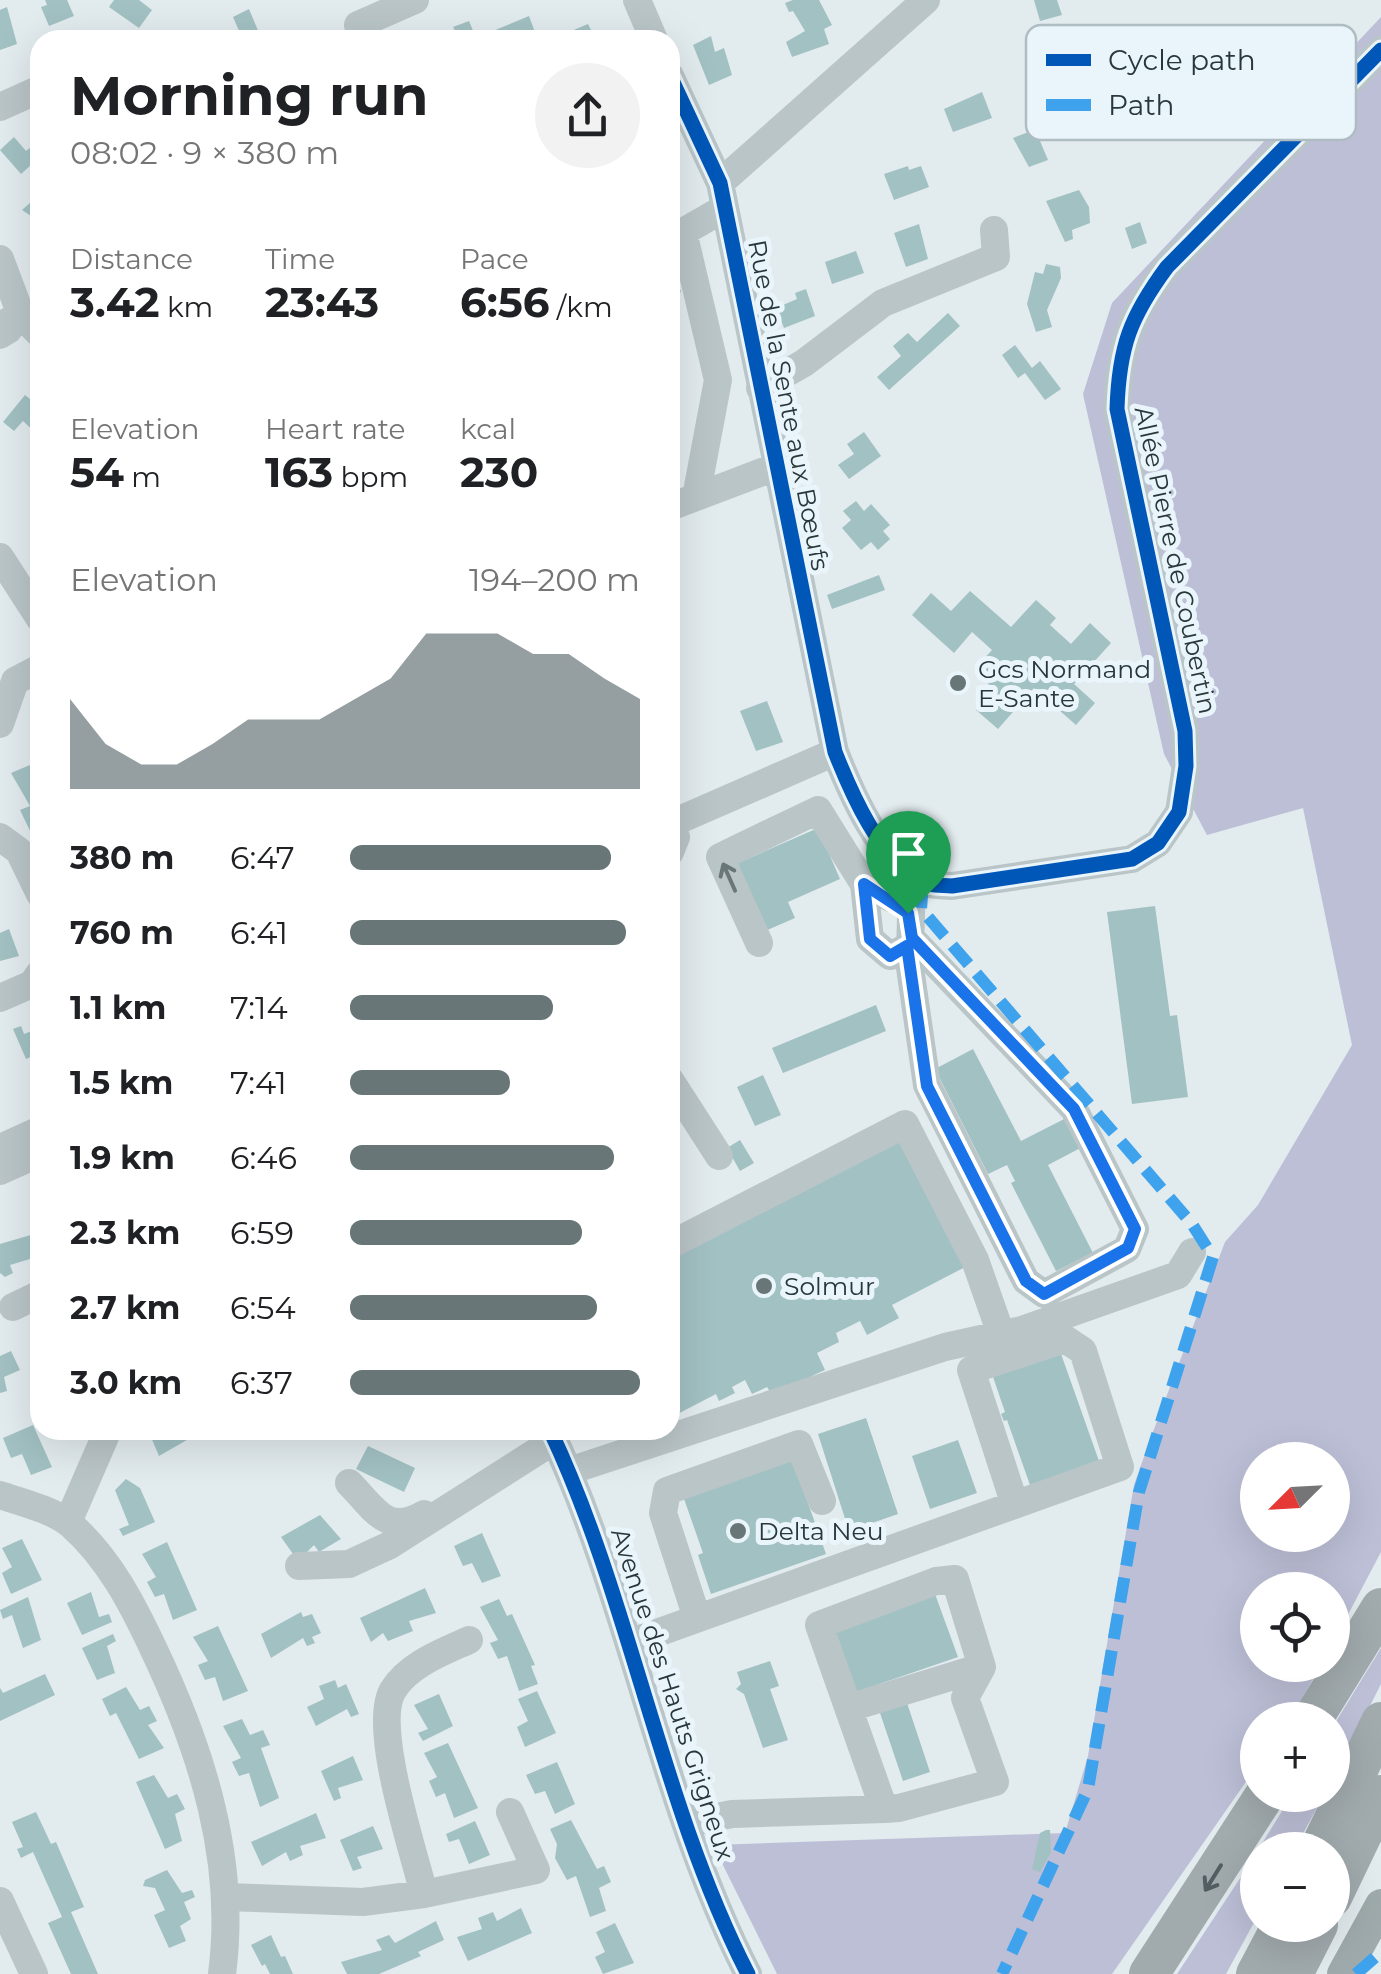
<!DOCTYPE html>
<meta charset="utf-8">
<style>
:root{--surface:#fff;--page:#f2f2f2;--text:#202124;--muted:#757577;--accent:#697678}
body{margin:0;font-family:Montserrat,sans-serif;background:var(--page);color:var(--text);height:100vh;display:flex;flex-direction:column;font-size:38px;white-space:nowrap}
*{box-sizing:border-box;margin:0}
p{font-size:32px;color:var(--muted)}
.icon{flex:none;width:55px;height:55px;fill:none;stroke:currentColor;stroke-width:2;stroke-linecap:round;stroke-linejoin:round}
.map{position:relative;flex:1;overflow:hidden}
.side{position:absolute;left:30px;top:30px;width:650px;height:1410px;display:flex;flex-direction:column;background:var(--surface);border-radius:30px;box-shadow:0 10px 40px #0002}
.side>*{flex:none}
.needle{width:65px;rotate:246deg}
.fabs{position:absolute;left:1240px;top:1442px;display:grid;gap:20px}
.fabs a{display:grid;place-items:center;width:110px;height:110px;border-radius:50%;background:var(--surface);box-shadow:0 10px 40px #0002;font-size:50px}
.pin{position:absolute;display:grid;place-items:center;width:85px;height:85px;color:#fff;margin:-102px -42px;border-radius:50% 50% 50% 0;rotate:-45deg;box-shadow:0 0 10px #0007}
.pin .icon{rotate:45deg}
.round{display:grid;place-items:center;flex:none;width:105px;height:105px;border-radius:52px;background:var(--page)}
.headline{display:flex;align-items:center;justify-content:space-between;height:170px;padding:0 40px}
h1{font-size:55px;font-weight:700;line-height:75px}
.figures{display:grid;grid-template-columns:repeat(3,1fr);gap:15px;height:170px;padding:10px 40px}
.figures div{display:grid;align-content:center}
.figures b{font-size:42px;font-weight:700}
.figures small{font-size:28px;font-weight:400}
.figures p{font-size:28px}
.chart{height:280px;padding:20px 40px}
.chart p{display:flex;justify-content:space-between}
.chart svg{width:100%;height:180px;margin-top:10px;fill:var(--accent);opacity:.7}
ul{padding:0 40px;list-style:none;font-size:32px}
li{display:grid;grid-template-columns:160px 120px 1fr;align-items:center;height:75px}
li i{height:25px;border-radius:12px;background:var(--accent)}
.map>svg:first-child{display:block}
.green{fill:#bdbfd7;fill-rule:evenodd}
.building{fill:#a2c1c3}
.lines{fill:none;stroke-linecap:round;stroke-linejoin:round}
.minor{stroke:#bac5c8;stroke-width:28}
.major{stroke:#9faaac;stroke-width:32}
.highway{stroke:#a1aaad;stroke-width:40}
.quiet{stroke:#3ea3ec;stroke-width:12;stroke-dasharray:25 12;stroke-linecap:butt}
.cycleway-casing{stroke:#e9f5fb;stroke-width:21}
.cycleway{stroke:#0057b8;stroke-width:15}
.oneway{stroke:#6a7779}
.oneway2{stroke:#525f62}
.route-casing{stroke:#fff;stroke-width:20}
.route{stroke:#1a73e8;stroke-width:12}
.poi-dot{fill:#697678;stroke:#e9f5fb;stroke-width:4}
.labels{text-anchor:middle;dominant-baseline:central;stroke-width:10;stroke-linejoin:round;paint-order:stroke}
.street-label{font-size:25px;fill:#283739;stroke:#e9f5fb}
.poi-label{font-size:25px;fill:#283739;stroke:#e9f5fb;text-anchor:start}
.key{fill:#e9f5fb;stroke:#afbcc1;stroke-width:2.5}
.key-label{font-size:28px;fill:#283739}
</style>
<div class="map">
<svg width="1381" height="1974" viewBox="0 0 1381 1974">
<rect width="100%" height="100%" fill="#e2ebee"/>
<!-- green -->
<path class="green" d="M1381,17V1552L1333,1643L1332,1590H1258V1665H1321L1290,1720H1258L1257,1766L1112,1974H777L713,1845L1065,1833L1088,1756L1134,1485L1151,1437L1225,1242L1258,1205L1352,1045L1303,808L1207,835L1164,754L1083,394L1112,303ZM1258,1460H1332V1535H1258Z
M1381,1648V1684L1333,1779L1332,1728Z
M1292,1795H1324L1294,1850H1258Z
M1258,1851L1257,1917L1226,1974H1177Z"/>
<!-- building -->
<path class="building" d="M45,0H67L74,16L49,26L41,7L47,5Z
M114,0H139L152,10L139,28L109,7Z
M793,0H819L832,25L824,29L829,44L792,57L786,42L805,31L793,11L789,12L785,3Z
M1034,0H1057L1062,15L1040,21Z
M7,7L17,44L0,50V10Z
M249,9L262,40H243L233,17Z
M529,16L536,35L490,40L488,33Z
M469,21L477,40H434L455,31L453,27Z
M588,24L596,40H572L569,32Z
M711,36L715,52L724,48L732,75L709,85L693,45Z
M982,92L992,118L953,132L944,109Z
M1047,125L1053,132L1040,141L1048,160L1029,167L1013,138Z
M14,137L26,151L31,147L40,157L21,174L0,150Z
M908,166L909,170L921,166L929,187L894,200L884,174Z
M1079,190L1089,207L1090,223L1072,230L1073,239L1065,242L1046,201Z
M40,194V222L22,210Z
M1140,222L1147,243L1132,249L1125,228Z
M919,224L928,259L906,267L894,233Z
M856,251L864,273L832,284L825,262Z
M1046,264L1060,267L1061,278L1047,310L1052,327L1036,332L1027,304L1035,272L1043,274Z
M670,287L681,290L671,327H670Z
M806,289L815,316L784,328L776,308L797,299L795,293Z
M948,313L960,326L889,390L877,377L901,356L893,346L908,333L917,342Z
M1015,345L1032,368L1040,361L1061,389L1045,400L1025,373L1018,378L1002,355Z
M25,395L40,407V437L23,421L14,431L3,422Z
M864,432L881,456L849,479L838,465L854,454L847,444Z
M856,501L864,511L871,504L890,525L883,531L890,539L878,550L871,542L861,550L842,528L851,520L843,511Z
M879,575L885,590L832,609L827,595Z
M970,591L1011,627L1036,600L1056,618L1050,625L1071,644L1090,623L1111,643L1074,684L1095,703L1076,725L1034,688L998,729L976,710L994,689L974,670L992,650L972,632L954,653L912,615L931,593L951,611Z
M767,701L783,742L756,751L740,711Z
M30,765L40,781V810L34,812L40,819V836L34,839L20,810L30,806L11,773Z
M818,828L840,879L788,902L795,918L765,931L736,864Z
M1155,906L1170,1016L1177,1015L1188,1097L1132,1104L1107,912Z
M9,929L19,956L0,961V933Z
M876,1005L886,1031L783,1073L772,1048Z
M21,1026L24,1034L40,1028V1053L26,1059L13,1029Z
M973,1049L1021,1141L1074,1114L1088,1144L1048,1165L1093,1253L1056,1271L1011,1183L1015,1181L1007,1165L988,1174L935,1069Z
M763,1075L781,1115L755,1126L737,1087Z
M903,1133L969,1265L892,1305L899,1318L867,1335L860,1321L836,1333L839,1342L817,1353L825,1370L816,1374L773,1396L767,1387L752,1394L745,1380L732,1387L735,1393L719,1401L716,1394L670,1418V1252Z
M740,1140L754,1163L740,1171L727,1148Z
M34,1234L40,1256L10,1265L13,1273L5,1277L0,1273V1244Z
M11,1351L20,1370L4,1377L7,1391L0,1393V1356Z
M1060,1351L1099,1461L1030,1485L1007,1420L1004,1421L1001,1414L1005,1412L992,1374Z
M866,1418L898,1514L849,1531L818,1434Z
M33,1425L52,1467L31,1475L22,1454L11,1458L3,1438Z
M148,1430H198L199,1433L159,1456Z
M958,1440L977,1493L930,1509L912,1456Z
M368,1446L415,1468L404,1492L356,1469Z
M792,1458L826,1554L711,1594L698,1555L703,1553L683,1496Z
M126,1479L140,1488L155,1522L123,1536L119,1529L129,1525L115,1490Z
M320,1515L341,1539L319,1552L314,1545L298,1561L281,1537Z
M482,1533L501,1576L482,1583L472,1563L463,1566L454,1546Z
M22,1539L42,1580L11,1594L2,1573L12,1567L2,1548Z
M167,1542L197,1610L173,1620L164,1594L155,1597L147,1582L156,1577L142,1554Z
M425,1588L436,1613L409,1621L413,1631L388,1641L383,1633L371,1642L360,1618Z
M91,1592L99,1617L109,1614L112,1622L82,1635L67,1603Z
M935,1594L958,1657L853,1693L832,1630Z
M28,1597L41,1640L23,1648L12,1615L3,1619L0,1610Z
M499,1599L507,1616L512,1614L535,1665L531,1666L538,1684L519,1691L507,1656L498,1659L490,1643L498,1640L480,1607Z
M301,1612L303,1617L312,1614L321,1633L312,1637L315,1643L307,1646L303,1638L271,1658L261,1634Z
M218,1626L248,1691L223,1701L215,1677L205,1680L198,1665L208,1661L193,1637Z
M113,1634L116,1641L107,1646L115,1673L97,1680L82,1648Z
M770,1661L779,1686L770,1689L788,1740L763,1748L744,1694L736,1689L741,1684L737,1672Z
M45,1674L55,1695L0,1721V1688L3,1693Z
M335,1680L338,1688L346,1684L359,1714L351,1717L347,1709L316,1726L307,1707L324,1699L319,1686Z
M126,1687L140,1710L149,1706L157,1721L148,1725L164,1748L139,1759L116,1713L110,1716L102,1699Z
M537,1691L556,1733L525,1747L517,1727L528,1721L518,1699Z
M439,1694L453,1726L423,1741L418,1733L428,1729L414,1705Z
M906,1700L930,1772L903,1781L879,1710Z
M242,1719L250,1735L263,1730L270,1745L261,1748L279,1798L260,1807L249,1773L239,1776L232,1762L241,1758L223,1726Z
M448,1743L478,1808L454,1818L445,1793L436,1797L429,1781L437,1777L424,1753Z
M353,1756L363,1780L338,1788L341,1798L334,1801L321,1771Z
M557,1762L575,1804L555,1814L545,1791L535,1794L526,1775Z
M154,1775L168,1798L177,1794L185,1809L175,1814L182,1841L165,1849L136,1782Z
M36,1812L51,1844L56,1842L84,1907L71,1912L98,1974H71L48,1923L62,1917L33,1852L21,1858L17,1849L23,1847L12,1822Z
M316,1813L326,1838L300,1846L303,1855L290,1861L286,1852L262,1866L251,1842Z
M571,1820L597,1869L604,1866L611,1882L599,1888L606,1911L590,1917L576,1876L567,1880L555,1858L557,1844L550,1829Z
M475,1821L490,1855L469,1864L459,1839L449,1842L446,1834Z
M373,1826L383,1849L357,1857L362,1868L353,1871L340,1840Z
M1046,1830H1050L1051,1852L1040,1872L1032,1869L1040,1833Z
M167,1870L182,1893L192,1890L195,1897L184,1902L191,1919L180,1926L186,1941L169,1948L154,1915L165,1910L155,1888L143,1886L145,1880Z
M521,1908L532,1933L468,1961L457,1937L482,1929L478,1918L493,1912L497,1921Z
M436,1921L444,1940L418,1952L421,1956L379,1974H347L341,1962L382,1950L376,1940L389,1935L395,1943Z
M615,1923L634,1963L603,1974L595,1957L605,1952L596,1932Z
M271,1935L281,1957L285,1956L293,1974H270L265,1964L262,1966L251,1945Z"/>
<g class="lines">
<!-- minor -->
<path class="minor" d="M637,0L654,40
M364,40L358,25L415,0
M670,76L720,183L835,752C852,795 879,857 921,882C929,886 943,885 952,886L1132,859L1158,843L1179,812L1186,766L1185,731L1117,409C1119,347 1130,317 1167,267L1381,50
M0,107L40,89
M720,183L926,0
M0,259L21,315L40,334
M0,335L8,330L7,322L21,315
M760,388L804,363L883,303L996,257L994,230
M696,497L718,380L683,232L725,208
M670,507L775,467
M0,557L40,619
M0,724L15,681L40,668
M670,824L835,752
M0,837L19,851L40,894
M670,852L676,837L671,824
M864,884L870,939L890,956C897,952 907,949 910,941C911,938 911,887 913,874
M759,943L720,857L818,810L864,884L891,898
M907,947L927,1085L1026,1281L1044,1294L1127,1249L1135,1229L1074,1109L911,938
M0,998L32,984L40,973
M670,1080L719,1156
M0,1148L40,1130
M0,1171L40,1153
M670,1245L905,1124L975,1260L1001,1334
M13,1307L40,1294
M550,1430C632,1604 660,1802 748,1974
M569,1471L945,1347L1022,1330L1178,1275L1192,1252
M349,1483C375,1509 386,1536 424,1514
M0,1495C21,1502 53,1510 70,1524C109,1558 133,1605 154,1650C202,1751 237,1861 222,1974
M68,1522L108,1430
M299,1566L349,1564L390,1545L555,1440
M697,1618L663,1513L667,1491L799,1444L822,1501
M629,1643L1120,1467L1083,1351L1065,1339L971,1370L1014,1502
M849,1708L982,1667
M688,1823L732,1814L884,1809L899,1808L995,1782L965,1698L982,1667L955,1579L936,1581L819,1625L884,1809
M424,1894C414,1852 371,1726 393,1690C409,1664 443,1652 469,1640
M226,1897L363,1902L424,1894L536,1870L510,1812
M0,1901L34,1974"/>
<!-- major -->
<path class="major" d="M1343,1974L1381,1905"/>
<!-- highway -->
<path class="highway" d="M1312,1720L1381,1608
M1319,1850L1381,1722
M1332,1897L1381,1795
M1149,1974L1265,1795
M1256,1974L1282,1925
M1293,1974L1318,1925"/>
<!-- quiet -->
<path class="quiet" d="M923,883L921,909L1192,1224L1213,1257L1139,1492L1088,1789L1002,1974
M1356,1974L1381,1952"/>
<!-- cycleway casing -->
<g class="cycleway-casing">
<path id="cycleway" d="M670,76L720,183L835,752C852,795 879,857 921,882C929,886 943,885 952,886L1132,859L1158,843L1179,812L1186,766L1185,731L1117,409C1119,347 1130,317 1167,267L1381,50
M550,1430C632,1604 660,1802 748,1974"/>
</g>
<!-- cycleway -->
<use href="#cycleway" class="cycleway"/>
</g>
<!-- one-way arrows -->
<defs><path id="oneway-shaft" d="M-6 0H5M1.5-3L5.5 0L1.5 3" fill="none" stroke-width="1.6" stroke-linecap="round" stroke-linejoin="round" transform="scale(2.5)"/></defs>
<use class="oneway" href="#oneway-shaft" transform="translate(729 877) rotate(-114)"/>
<use class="oneway2" href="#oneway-shaft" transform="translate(1213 1878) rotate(122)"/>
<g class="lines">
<!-- route casing -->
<g class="route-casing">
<path id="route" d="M864,884L908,913L912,938L1074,1109L1135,1229L1128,1248L1044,1294L1026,1281L927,1086L907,946L890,956L870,939Z"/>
</g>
<!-- route -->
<use href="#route" class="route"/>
</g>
<!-- markers -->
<g class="poi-dot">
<circle cx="958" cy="683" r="10"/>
<circle cx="764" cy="1286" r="10"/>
<circle cx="738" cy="1531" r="10"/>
</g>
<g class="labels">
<!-- street labels -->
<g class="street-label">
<text transform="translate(789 405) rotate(79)">Rue de la Sente aux Bœufs</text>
<text transform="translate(1176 560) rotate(78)">Allée Pierre de Coubertin</text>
<text transform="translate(673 1694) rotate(72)">Avenue des Hauts Grigneux</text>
</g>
<!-- poi labels -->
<g class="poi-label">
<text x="978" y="669">Gcs Normand<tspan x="978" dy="29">E-Sante</tspan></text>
<text x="784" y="1286">Solmur</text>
<text x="758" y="1531">Delta Neu</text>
</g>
</g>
<!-- legend -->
<rect x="1026" y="25" width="330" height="115" rx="15" class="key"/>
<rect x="1046" y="54" width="45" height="12" fill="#0057b8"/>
<rect x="1046" y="99" width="45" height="12" fill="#3ea3ec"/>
<g class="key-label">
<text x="1108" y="70">Cycle path</text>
<text x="1108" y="115">Path</text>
</g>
</svg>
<div class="fabs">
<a><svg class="needle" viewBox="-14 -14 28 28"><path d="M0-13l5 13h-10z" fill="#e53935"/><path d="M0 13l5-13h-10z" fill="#757577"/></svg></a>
<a><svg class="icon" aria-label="locate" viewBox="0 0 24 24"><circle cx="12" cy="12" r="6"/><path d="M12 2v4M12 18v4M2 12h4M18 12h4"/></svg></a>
<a>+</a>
<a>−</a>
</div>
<div class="pin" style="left:908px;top:913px;background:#1e9e55"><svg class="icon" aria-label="arrive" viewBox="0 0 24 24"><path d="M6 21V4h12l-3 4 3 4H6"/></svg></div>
<section class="side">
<div class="headline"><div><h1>Morning run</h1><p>08:02 · 9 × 380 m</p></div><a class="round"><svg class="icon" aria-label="share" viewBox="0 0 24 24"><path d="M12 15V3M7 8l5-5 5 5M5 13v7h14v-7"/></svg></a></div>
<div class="figures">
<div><p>Distance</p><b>3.42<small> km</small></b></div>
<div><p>Time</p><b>23:43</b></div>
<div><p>Pace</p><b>6:56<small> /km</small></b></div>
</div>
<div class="figures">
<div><p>Elevation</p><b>54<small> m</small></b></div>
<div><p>Heart rate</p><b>163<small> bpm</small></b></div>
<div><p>kcal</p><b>230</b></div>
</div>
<div class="chart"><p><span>Elevation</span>194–200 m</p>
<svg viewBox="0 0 160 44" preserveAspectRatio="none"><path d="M0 44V22L10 33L20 38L30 38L40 33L50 27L60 27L70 27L80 22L90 17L100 6L110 6L120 6L130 11L140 11L150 17L160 22V44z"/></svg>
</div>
<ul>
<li><b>380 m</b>6:47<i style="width:90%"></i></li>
<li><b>760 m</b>6:41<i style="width:95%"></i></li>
<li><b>1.1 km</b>7:14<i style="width:70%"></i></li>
<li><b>1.5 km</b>7:41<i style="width:55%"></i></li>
<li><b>1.9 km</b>6:46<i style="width:91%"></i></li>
<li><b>2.3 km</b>6:59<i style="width:80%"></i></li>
<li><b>2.7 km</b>6:54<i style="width:85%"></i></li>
<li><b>3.0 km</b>6:37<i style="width:100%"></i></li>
</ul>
</section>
</div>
